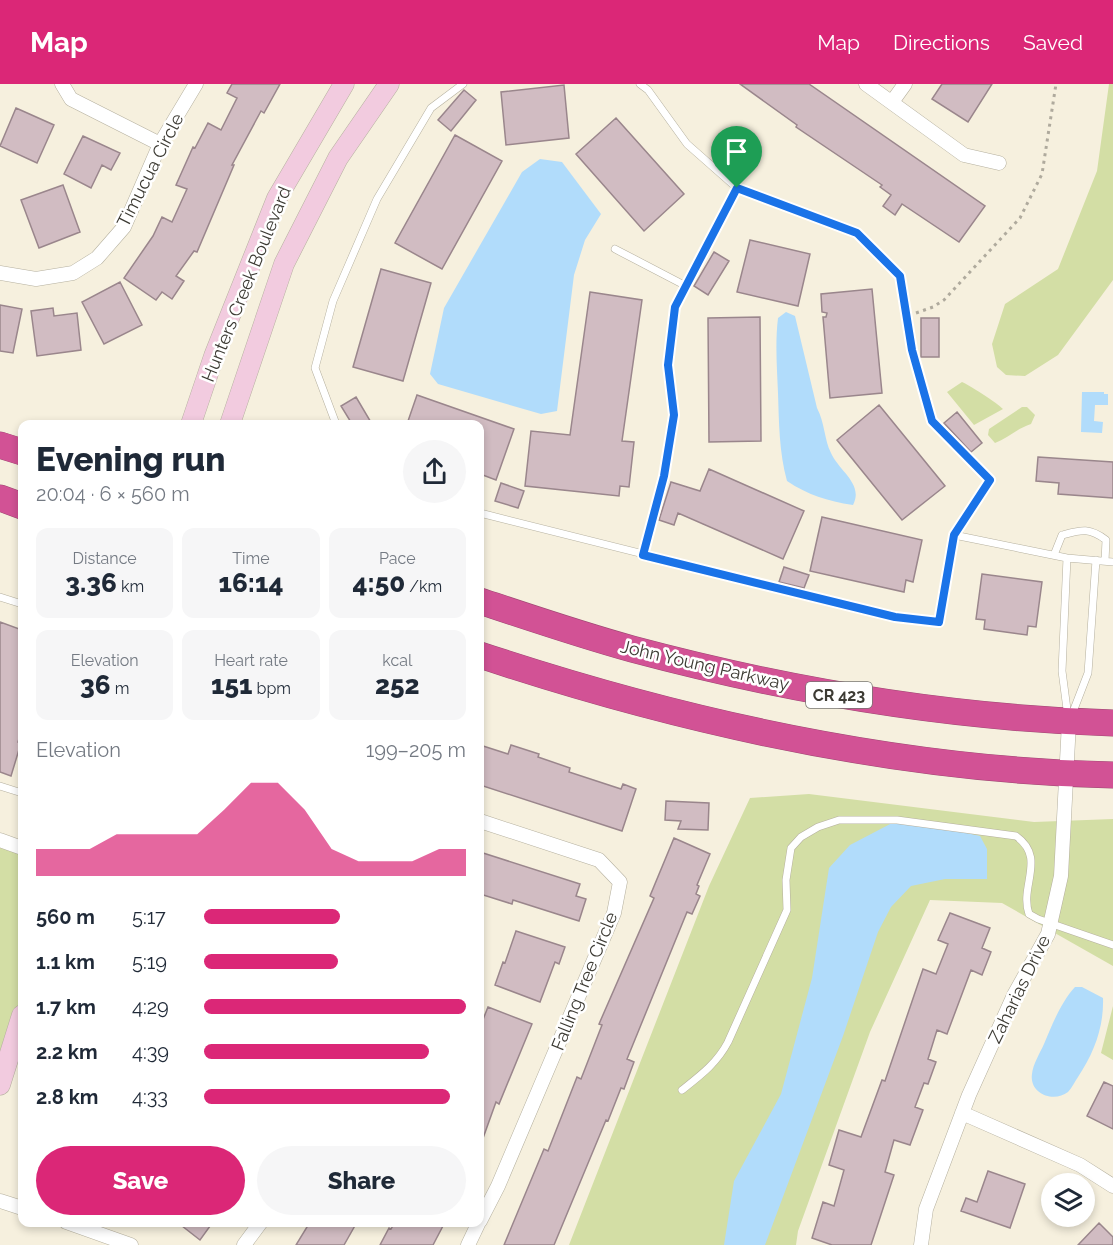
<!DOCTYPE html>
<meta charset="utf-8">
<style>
:root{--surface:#fff;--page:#f6f6f7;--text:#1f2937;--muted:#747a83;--accent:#db2777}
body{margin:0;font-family:Raleway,sans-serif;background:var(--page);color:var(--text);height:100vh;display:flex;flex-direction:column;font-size:22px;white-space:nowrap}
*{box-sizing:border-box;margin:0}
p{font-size:20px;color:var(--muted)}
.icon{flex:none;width:33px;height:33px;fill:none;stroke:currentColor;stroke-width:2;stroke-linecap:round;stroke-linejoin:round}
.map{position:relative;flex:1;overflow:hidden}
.side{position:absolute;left:18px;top:336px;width:466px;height:807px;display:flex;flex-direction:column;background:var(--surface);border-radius:12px;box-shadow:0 3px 9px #0003}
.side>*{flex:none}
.tools{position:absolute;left:1041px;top:1089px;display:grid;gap:12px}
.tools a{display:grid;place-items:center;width:54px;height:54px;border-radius:50%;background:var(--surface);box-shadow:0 3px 9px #0003;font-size:30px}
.pin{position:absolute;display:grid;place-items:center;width:51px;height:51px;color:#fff;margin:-62px -26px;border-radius:50% 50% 50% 0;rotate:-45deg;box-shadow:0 0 6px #0007}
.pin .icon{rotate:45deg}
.round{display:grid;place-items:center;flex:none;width:63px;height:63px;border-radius:32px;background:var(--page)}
.head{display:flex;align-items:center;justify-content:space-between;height:102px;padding:0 18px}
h1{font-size:33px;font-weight:800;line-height:45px}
.metrics{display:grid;grid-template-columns:repeat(3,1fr);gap:9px;height:102px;padding:6px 18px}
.metrics div{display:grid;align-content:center;border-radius:12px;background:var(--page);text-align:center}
.metrics b{font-size:26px;font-weight:800}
.metrics small{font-size:16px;font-weight:400}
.metrics p{font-size:16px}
.chart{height:168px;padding:12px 18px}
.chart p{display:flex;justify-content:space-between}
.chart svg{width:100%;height:108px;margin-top:6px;fill:var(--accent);opacity:.7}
.action{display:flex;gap:12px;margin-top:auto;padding:12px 18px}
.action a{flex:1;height:69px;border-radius:36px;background:var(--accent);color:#fff;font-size:24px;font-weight:800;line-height:69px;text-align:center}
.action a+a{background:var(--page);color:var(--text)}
ul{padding:0 18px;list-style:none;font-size:20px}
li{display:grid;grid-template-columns:96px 72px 1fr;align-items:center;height:45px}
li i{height:15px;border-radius:8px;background:var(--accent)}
header{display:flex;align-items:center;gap:36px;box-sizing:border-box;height:84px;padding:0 30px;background:var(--accent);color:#fff}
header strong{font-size:28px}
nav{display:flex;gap:33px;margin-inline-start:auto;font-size:21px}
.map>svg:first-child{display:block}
.green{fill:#d3dea5}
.water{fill:#b1dcfb}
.building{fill:#d1bcc2;stroke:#9a868c;stroke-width:1.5}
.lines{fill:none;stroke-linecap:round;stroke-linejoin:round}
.lane-casing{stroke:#b5b09f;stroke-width:8}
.street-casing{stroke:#b5b09f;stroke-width:15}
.secondary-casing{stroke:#b5b09f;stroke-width:21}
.highway-casing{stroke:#9e4a73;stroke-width:27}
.path{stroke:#afaa9d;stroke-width:3;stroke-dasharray:3 4.5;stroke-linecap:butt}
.lane{stroke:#fff;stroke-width:7}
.street{stroke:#fff;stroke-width:14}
.secondary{stroke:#f2cbdf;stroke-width:20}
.highway{stroke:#d25295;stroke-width:26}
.route-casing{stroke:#fff;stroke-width:12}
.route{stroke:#1a73e8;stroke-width:8}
.labels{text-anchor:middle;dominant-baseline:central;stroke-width:5;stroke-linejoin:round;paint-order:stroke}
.shield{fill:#fff;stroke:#777671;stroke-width:1.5}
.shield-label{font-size:16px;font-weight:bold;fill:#3d3b34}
.street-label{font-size:18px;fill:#3d3b34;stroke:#fff}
</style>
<header>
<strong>Map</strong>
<nav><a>Map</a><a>Directions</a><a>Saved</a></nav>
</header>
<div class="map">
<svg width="1113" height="1161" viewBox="0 0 1113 1161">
<rect width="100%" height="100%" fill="#f6f0de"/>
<!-- green -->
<path class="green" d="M1109,0H1113V196L1058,271L1025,292L1006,291L997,283L992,260L1005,220L1058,185L1097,87Z
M962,298C966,299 999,320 1003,325L974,341L947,308Z
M1022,323H1027L1035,331L1031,340C1018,344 1008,354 995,359L988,351L989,345Z
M809,710L1034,738L1113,735V882L1002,819L930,816L870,948L798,1147L796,1161H569L709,802L750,714Z
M0,756L22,764V931L0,1001Z
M1113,922V976L1101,969Z"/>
<!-- water -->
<path class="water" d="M540,75L562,78L601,130L585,156L574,191L557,327L541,330L438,300L430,290L444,224L522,88Z
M786,228L795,232L817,324C825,339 824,355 831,369C839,387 864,400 853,421C827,417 808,411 787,397C779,368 779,338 778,309C777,284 775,259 778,234Z
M1082,308H1104V310H1108V321H1095L1094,337L1103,338L1102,349L1081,348Z
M894,738L940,743L980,752L987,765V795H945L911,802L891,823L878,848L843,952L765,1161H724L734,1097L781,1010L812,894L829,784L850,761Z
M1075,903H1082L1103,914C1104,943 1094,969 1078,993C1075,997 1072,1004 1068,1008C1054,1019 1029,1010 1032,990C1033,980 1040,969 1044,960C1052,941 1061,918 1075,903Z"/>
<!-- building -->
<path class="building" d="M232,0H280L264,29L261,27L232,81H234L197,168L194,167L176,192L184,197L172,215L162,208L156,216L124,194L153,152L162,133L172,138L187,105L176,101L193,63L195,64L208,39L221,46L237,14L227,9Z
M740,0H809L985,122L959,158L902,120L895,131L883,122L891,111L880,103L882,101L796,43L797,41Z
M942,0H992L968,38L932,15Z
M564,1L569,54L506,61L501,8Z
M464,6L476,16L451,47L438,36Z
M16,24L54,41L37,79L0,62Z
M616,34L684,110L644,147L576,70Z
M455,51L502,77L442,185L395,159Z
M83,52L120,69L111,86L102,81L91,104L64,90Z
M63,101L80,148L39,164L21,116Z
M750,156L810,170L798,222L737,208Z
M714,168L729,177L708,211L694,202Z
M381,185L431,199L403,297L353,283Z
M120,198L142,241L104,260L82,218Z
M872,205L882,309L830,314L823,233H826L827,229L822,228L821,210Z
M590,208L642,216L622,357L634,358L629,403L620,402L619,412L525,402L531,347L570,351Z
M0,221L22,225L13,269L0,267Z
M53,224L54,232L77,229L81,266L37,272L31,227Z
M760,233L761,357L709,358L708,234Z
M921,234H939V273H921Z
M417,311L514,345L496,396L480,390V340H407Z
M356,313L372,340H352L341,322Z
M879,321L945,402L902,436L837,356Z
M957,328L982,359L971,368L944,339Z
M1038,373L1113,378V414L1058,410L1059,399L1036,397Z
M709,385L804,427L783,475L678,429L674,441L659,436L671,398L700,407Z
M501,399L524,407L518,424L495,417Z
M822,433L922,456L913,498L906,496L904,508L810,487Z
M784,483L809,491L804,504L779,498Z
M982,490L1042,498L1036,543L1028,542L1027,551L984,545L985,536L976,535Z
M0,538L22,546V645L18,658L21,659L11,692L0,688Z
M480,661L508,670L511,661L539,670L538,673L570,684L569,688L621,705L623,700L636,705L622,747L480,701Z
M666,717L709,719L708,746L678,745L681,737L665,736Z
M674,754L710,770L697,801L699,802L696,810L700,812L692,830L687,828L627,975L634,978L624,1005L621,1004L608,1037L606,1036L554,1161H504L544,1065L548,1067L577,993L581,995L602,941L599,940L654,814L650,812Z
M480,768L580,800L576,812L586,815L579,837L513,816L512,820L480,810Z
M950,829L990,844L982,864L991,868L982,891L971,886L947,950L937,946L928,975L936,978L928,1000L924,999L915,1023L923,1026L910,1061L894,1056L885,1088L894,1091L871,1161H832L812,1154L823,1118L834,1122L844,1086L829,1081L839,1046L861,1053L882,996L885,997L923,885L936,890L948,860L938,856Z
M516,847L565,863L559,880L555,878L540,918L495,901L503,878L505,879Z
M488,923L532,940L499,1020L496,1018L482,1057H480V943Z
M1104,998L1113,1002V1045L1087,1032Z
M988,1087L1025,1100L1010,1144L961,1127L966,1114L977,1118Z
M177,1138H213L200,1156Z
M310,1138H357L344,1161H296Z
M395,1138H445L433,1161H380L389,1144L391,1145Z
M1099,1139L1113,1153V1161H1078Z"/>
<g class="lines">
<!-- lane casing -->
<g class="lane-casing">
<path id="lane" d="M615,165L686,202
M336,340L315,284L333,217L377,115L431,24L463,0
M480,429L895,533L940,538L954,451L990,396L932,337L912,266L900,192L857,149L737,104L687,60L648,6L640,0
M954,451L1067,474L1113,478
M643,471L664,392L674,331L668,281L675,223L737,104
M1054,471L1062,451C1081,446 1089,443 1106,456L1105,477
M1067,474L1062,587L1068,633
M0,513L22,520
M1071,633L1088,589L1096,476
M0,702L22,709
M682,1006C701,991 717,979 728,958L787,826L786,796L791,764L801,753L818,743L839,736H897L1016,752C1047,774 1019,802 1029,830L1038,835L1113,861"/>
</g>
<!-- street casing -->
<g class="street-casing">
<path id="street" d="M62,0L71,15L160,60
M866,0L964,71L999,79
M892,18L905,0
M0,189L36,195L73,189L97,174L124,143L160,60L196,0
M480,737L599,776L620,798L614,829L498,1102L480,1137
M0,756L22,764
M962,1029L1080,1081L1113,1102
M0,1117L22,1124
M66,1138L131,1161
M244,1161L261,1138
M468,1161L479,1138
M921,1161L926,1125L969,1011L1014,911L1048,850L1061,792L1069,638"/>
</g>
<!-- secondary casing -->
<g class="secondary-casing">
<path id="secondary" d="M191,340L214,272L277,114L344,0
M230,340L284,180L338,74L389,0
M0,1001L22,931"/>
</g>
<!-- highway casing -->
<g class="highway-casing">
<path id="highway" d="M0,361L22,368
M0,414L22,422
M480,517C531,534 581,551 632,565C789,607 951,634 1113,639
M480,571C685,639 897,686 1113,691"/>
</g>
<!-- path -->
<path class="path" d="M916,229L933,223L944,216L1020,134L1042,90L1056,0"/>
<!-- lane -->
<use href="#lane" class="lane"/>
<!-- street -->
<use href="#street" class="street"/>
<!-- secondary -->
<use href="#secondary" class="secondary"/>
<!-- highway -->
<use href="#highway" class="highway"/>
</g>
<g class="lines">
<!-- route casing -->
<g class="route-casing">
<path id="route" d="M737,104L857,149L900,192L912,266L932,337L990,396L954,451L939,538L895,533L643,471L664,392L674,331L668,281L675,223Z"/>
</g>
<!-- route -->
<use href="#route" class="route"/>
</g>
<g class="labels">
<!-- shield labels -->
<rect class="shield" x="806" y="598" width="66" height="26" rx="4.5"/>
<g class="shield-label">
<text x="839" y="611">CR 423</text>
</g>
<!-- street labels -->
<g class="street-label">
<text transform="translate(150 86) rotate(-63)">Timucua Circle</text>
<text transform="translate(246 200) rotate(-68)">Hunters Creek Boulevard</text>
<text transform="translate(705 581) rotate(13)">John Young Parkway</text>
<text transform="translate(584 897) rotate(-68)">Falling Tree Circle</text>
<text transform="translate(1019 905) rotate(-64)">Zaharias Drive</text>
</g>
</g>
</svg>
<div class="tools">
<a><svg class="icon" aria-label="layers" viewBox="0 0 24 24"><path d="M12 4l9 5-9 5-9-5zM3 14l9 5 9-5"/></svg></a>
</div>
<div class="pin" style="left:737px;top:104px;background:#1e9e55"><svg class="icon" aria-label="arrive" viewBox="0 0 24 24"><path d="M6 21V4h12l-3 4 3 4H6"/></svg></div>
<section class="side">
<div class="head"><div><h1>Evening run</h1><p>20:04 · 6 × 560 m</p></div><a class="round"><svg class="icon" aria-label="share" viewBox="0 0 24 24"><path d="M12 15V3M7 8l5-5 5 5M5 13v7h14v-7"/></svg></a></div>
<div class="metrics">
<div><p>Distance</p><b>3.36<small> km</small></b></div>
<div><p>Time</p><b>16:14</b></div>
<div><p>Pace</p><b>4:50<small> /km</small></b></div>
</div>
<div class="metrics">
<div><p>Elevation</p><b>36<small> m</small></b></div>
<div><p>Heart rate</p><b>151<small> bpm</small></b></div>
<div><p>kcal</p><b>252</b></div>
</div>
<div class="chart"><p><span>Elevation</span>199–205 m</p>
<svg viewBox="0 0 160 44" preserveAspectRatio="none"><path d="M0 44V33L10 33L20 33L30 27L40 27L50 27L60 27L70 17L80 6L90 6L100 17L110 33L120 38L130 38L140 38L150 33L160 33V44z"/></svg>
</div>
<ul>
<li><b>560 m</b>5:17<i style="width:52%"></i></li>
<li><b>1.1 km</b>5:19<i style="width:51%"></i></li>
<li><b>1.7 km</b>4:29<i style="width:100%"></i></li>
<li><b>2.2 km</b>4:39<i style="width:86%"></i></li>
<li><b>2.8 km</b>4:33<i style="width:94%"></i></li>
</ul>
<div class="action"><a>Save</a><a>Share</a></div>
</section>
</div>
